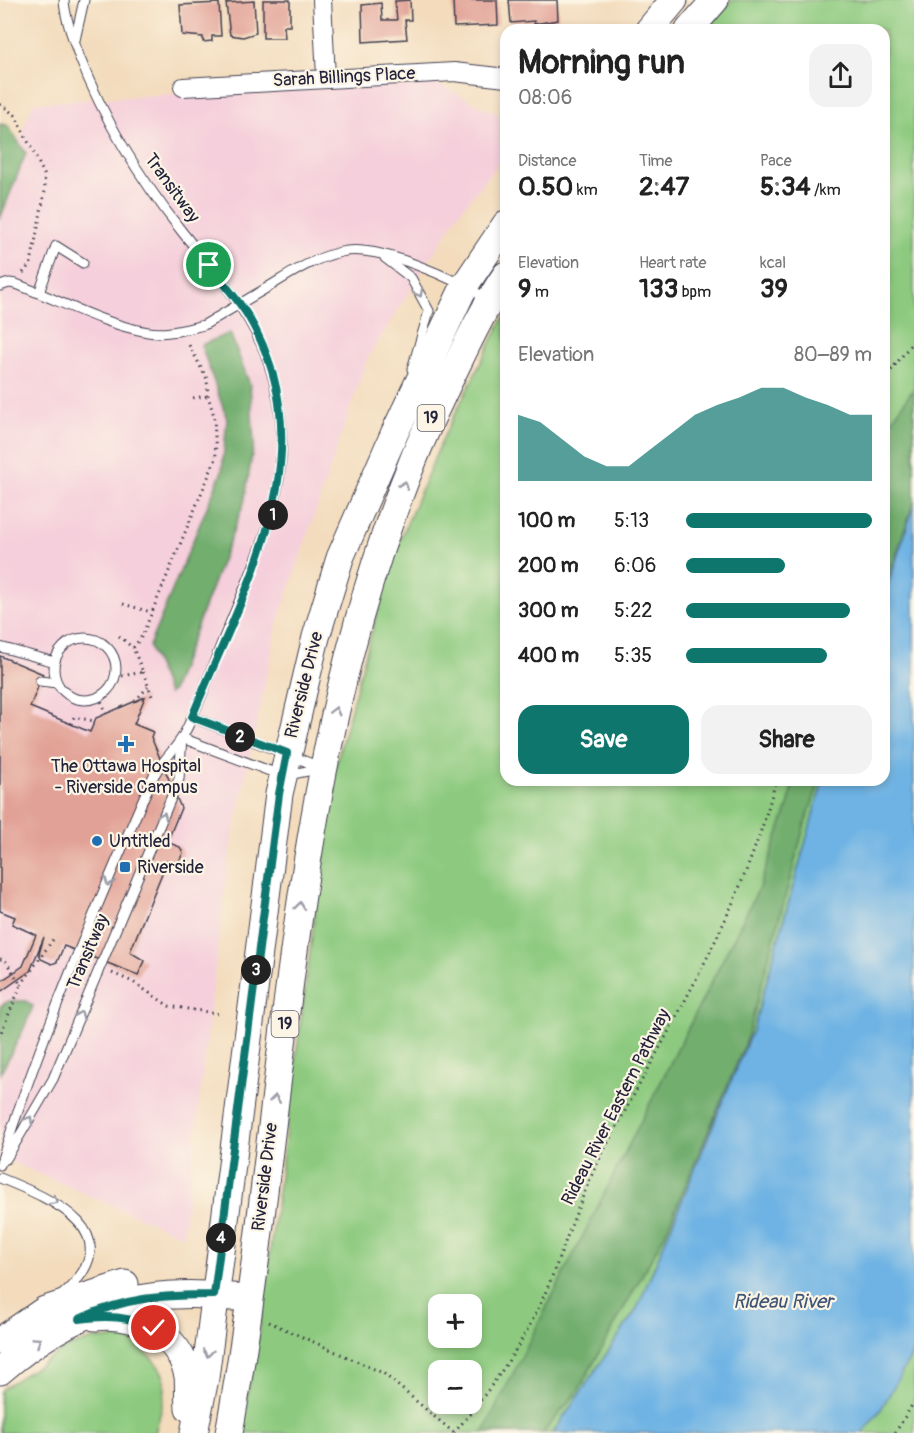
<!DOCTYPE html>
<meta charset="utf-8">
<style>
:root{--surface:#fff;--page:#f2f2f2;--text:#222;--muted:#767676;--accent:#0f766e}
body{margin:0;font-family:Pangolin,sans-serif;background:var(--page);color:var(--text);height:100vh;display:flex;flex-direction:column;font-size:22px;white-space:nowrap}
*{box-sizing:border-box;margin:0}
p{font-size:20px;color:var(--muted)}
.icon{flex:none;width:33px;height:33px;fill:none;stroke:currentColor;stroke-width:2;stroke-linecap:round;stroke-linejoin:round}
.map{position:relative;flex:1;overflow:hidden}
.panel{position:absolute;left:500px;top:24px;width:390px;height:762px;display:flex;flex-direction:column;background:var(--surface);border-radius:18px;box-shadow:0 3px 9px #0003}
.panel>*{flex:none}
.buttons{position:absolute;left:428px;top:1294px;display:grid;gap:12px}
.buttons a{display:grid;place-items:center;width:54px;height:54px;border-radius:12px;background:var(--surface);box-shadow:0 3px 9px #0003;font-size:30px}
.pin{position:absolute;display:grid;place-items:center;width:51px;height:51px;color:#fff;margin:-26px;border:3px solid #fff;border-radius:50%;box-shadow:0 2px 6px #0007}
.km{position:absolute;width:30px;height:30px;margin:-15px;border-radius:50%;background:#222;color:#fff;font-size:16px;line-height:30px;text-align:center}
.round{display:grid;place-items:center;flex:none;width:63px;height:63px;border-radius:18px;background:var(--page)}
.headline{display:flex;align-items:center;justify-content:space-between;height:102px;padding:0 18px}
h1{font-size:33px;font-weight:700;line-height:45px}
.stats{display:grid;grid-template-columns:repeat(3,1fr);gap:9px;height:102px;padding:6px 18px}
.stats div{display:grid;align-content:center}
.stats b{font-size:26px;font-weight:700}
.stats small{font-size:16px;font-weight:400}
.stats p{font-size:16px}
.chart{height:168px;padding:12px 18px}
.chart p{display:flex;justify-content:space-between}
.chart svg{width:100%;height:108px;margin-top:6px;fill:var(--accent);opacity:.7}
.primary-button{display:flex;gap:12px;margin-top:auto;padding:12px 18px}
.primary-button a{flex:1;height:69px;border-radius:18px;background:var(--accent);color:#fff;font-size:24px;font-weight:700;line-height:69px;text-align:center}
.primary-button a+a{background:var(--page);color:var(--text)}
ul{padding:0 18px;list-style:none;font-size:20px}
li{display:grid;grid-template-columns:96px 72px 1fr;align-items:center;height:45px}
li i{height:15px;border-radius:8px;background:var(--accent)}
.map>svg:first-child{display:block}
.built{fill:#f5cfdb}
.green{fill:#8dca7f;stroke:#58765d;stroke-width:1.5;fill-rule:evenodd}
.forest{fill:#72ae6e;stroke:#4a6854;stroke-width:1.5}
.water{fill:#6eb3e4;stroke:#486a90;stroke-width:1.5}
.building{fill:#e2a196}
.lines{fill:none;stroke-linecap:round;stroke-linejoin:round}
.service-casing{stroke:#413e4e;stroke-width:11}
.minor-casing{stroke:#413e4e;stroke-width:20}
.primary-casing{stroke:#413e4e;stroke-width:29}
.path{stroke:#413e4e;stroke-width:3;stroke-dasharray:1.5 4.5;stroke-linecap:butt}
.service{stroke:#fff;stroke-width:9}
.minor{stroke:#fff;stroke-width:18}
.primary{stroke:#fff;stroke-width:27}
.service-bridge-casing{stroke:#413e4e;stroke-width:11;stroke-linecap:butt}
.service-bridge{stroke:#fff;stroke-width:9}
.oneway{stroke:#9c9ca7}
.route-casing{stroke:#fff;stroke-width:12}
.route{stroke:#0f766e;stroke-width:8}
.poi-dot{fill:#1f6fb2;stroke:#fcf5e5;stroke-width:2}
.labels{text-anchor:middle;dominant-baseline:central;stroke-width:4.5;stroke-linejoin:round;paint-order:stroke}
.shield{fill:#fcf5e5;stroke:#63616e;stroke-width:1.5}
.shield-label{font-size:16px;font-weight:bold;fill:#22223b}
.street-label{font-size:18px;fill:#22223b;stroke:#fcf5e5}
.poi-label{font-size:18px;fill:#22223b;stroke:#fcf5e5;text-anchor:start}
.water-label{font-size:20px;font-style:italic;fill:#3d5576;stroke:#fcf5e5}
</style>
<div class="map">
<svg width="914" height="1433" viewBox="0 0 914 1433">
<rect width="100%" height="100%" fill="#fcf5e5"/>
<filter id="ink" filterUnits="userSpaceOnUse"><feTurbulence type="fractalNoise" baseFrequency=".0167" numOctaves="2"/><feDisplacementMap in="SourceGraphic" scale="12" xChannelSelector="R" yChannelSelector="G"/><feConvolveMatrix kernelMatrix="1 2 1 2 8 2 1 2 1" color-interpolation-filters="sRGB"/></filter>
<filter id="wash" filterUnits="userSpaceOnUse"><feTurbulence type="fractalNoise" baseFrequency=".008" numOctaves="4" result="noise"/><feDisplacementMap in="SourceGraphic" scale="24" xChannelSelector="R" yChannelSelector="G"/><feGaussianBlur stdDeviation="1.35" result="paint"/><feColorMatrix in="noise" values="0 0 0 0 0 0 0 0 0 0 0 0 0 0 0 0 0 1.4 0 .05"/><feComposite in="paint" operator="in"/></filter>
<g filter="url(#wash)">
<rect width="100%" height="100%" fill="#f3dbbc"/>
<!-- built -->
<path class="built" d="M425,78L505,118V155L459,213L367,359L277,625L228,862L183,1236L0,1157V193L33,103Z"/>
<!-- green -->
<path class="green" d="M732,0H914V506L884,597V30H706Z
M505,314L506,780H823L754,1026L637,1309L553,1433H240L260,1326L334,771L390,564L443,438ZM438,1305H471V1338H438ZM438,1371H471V1404H438Z
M127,1338C173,1372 170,1379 155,1433H0V1391L3,1388L66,1348L93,1339Z
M914,1351V1433H862L881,1409Z"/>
<!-- forest -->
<path class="forest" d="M0,124L7,125L26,153L0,219Z
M230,333L250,385L254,443L244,503L172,691L168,694L149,646L222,471L227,419L201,345Z
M914,388V501L884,592V432Z
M793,780H820L804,827L746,1042L665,1234L578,1391L543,1433H483L759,888L789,803Z
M9,1001H26L33,1006C25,1030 11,1052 0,1075V1006Z"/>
<!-- water -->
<path class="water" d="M914,506V1351L881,1409L862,1433H553L637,1309L754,1026L823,780H884V597Z"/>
<g id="blocks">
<!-- building -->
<path class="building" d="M263,0H290V26H284L285,38H263Z
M410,0L411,20H405L407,39L363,42L362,5L381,3L382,20H397L395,1Z
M453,0H497L498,25L454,27Z
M509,0H557L558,20L534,24V21L511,23Z
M254,1L256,33L243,37L230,35L226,3Z
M219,3L221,36H212V41L203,42V37L182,35L180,5Z
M0,656L43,674L30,707L90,732L96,718L145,697L134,724L153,732L151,737L181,808L167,842L180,847L183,853L178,863L167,861L130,952L145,961L138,975L64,946L57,962L52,964L41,959L39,954L44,937L30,971L0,992V982L23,966L36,935L12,924L15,917L0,911Z"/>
</g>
</g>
<g filter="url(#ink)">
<use href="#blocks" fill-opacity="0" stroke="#413e4e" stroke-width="1.5"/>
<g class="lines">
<!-- service casing -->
<g class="service-casing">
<path id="service" d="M75,40L84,0
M385,258L411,278L429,311L412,369
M0,286L9,283L16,284C59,300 102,324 148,332C167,335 186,329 204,325
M270,286C293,272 314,258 341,252C378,243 457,280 489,300
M39,293L56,246L83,263
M54 669a31 31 0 1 1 62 0a31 31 0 1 1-62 0Z
M0,647L55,662
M40,681L57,683
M192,717L320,767
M182,738L283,776L322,768
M6,1159L53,1079L179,779L182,738
M0,1165C42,1034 96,907 151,781C159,763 175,751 184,734C201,702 212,666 226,633C265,540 303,462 268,361C251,311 215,273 183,233C140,179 104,120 79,56C73,38 65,19 64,0
M0,1178C54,1200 134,1233 61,1296"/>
</g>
<!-- minor casing -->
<g class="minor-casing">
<path id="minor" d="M322,0L326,77
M183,87L454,72L506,78"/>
</g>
<!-- primary casing -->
<g class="primary-casing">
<path id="primary" d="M649,30L674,0
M689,30L715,0
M95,1317C135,1312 179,1333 188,1376C189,1386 188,1398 189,1408
M0,1341L45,1310L125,1284
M0,1371C71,1310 138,1286 232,1297
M194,1433L205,1378L279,794L316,637L340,558L395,432L465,285L506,224
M229,1433C292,1083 286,713 446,387C465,349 482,310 506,275"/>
</g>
<!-- path -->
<path class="path" d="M0,104L15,115L44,174L45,191L31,263L23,273
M884,380L914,340
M193,398L208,396
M123,604L151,612
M119,636L133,648
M143,672L152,696
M116,677L143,672L133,648L142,636L216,458L214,416L208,396L207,379L189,345
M99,696L106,713
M135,701L148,687
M71,724L74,717L94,721
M0,959L5,960L21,985L0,1035
M112,973L133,982L169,1006L220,1014
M21,985L54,938
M269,1322L383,1373L454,1433
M454,1433C491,1389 525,1342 547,1289C565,1245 579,1200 600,1158C664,1035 741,916 776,780
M895,1433L914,1402"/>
<!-- service -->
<use href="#service" class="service"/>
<!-- minor -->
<use href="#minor" class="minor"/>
<!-- primary -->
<use href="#primary" class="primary"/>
<!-- service-bridge casing -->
<g class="service-bridge-casing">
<path id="service-bridge" d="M204,325L270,286"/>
</g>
<!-- service-bridge -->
<use href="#service-bridge" class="service-bridge"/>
</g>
<!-- one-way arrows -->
<defs><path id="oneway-chevron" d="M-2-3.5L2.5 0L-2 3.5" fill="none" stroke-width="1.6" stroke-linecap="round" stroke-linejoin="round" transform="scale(1.5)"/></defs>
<g class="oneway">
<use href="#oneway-chevron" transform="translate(419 293) rotate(62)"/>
<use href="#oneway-chevron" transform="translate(404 485) rotate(-69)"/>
<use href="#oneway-chevron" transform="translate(335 711) rotate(-76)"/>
<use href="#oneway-chevron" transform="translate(163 816) rotate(-67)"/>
<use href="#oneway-chevron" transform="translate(109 882) rotate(113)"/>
<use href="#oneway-chevron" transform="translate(300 906) rotate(-83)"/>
<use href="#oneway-chevron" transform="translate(80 1015) rotate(-67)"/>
<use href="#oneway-chevron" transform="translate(275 1099) rotate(-83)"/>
<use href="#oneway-chevron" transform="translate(29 1120) rotate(-60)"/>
<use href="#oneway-chevron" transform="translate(54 1201) rotate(29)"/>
<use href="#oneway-chevron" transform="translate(37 1341) rotate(-34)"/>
<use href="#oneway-chevron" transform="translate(208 1353) rotate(97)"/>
</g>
</g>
<g class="lines" filter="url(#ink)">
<!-- route casing -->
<g class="route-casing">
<path id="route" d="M154,1328C128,1316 107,1315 79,1319C126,1297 163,1295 214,1295L279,794L287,753L192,717C244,588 329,453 248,316C237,298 222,282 209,265"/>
</g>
<!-- route -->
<use href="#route" class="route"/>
</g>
<!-- markers -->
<g class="poi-dot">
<path d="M123 735h6v6h6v6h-6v6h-6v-6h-6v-6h6z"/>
<circle cx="97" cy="841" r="6"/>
<rect x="119" y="861" width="12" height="12" rx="3"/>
</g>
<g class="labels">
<!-- shield labels -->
<g class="shield">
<rect x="417.5" y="405" width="27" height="26" rx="4.5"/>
<rect x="271.5" y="1011" width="27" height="26" rx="4.5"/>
</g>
<g class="shield-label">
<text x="431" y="418">19</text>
<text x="285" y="1024">19</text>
</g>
<!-- street labels -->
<g class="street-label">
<text transform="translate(344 77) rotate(-3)">Sarah Billings Place</text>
<text transform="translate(172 188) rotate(54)">Transitway</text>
<text transform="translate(304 685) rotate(-76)">Riverside Drive</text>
<text transform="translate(88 952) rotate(-67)">Transitway</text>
<text transform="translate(616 1107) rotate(-63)">Rideau River Eastern Pathway</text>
<text transform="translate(265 1177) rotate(-83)">Riverside Drive</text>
</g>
<!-- poi labels -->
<g class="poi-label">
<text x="126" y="766" text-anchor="middle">The Ottawa Hospital<tspan x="126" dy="21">- Riverside Campus</tspan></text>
<text x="109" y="841">Untitled</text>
<text x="137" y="867">Riverside</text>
</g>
<!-- water labels -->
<g class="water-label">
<text x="783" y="1301">Rideau River</text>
</g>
</g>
</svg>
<div class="buttons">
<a>+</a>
<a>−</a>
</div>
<div class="pin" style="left:209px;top:265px;background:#1e9e55"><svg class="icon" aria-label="arrive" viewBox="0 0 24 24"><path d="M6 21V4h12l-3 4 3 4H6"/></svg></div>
<div class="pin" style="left:154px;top:1328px;background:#d93025"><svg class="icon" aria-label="check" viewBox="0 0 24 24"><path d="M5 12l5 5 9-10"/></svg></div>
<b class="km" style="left:273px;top:515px">1</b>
<b class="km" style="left:240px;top:737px">2</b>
<b class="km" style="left:256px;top:970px">3</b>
<b class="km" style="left:221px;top:1238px">4</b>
<section class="panel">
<div class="headline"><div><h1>Morning run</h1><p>08:06</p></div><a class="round"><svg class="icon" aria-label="share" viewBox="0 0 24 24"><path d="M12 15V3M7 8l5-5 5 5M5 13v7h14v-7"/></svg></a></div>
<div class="stats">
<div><p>Distance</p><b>0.50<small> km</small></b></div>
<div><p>Time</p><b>2:47</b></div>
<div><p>Pace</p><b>5:34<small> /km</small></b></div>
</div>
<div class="stats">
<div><p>Elevation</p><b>9<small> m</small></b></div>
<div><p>Heart rate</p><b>133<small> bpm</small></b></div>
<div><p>kcal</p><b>39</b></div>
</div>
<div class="chart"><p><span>Elevation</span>80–89 m</p>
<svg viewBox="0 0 160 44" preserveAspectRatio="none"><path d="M0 44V17L10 20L20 27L30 34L40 38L50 38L60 31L70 24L80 17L90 13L100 10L110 6L120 6L130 10L140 13L150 17L160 17V44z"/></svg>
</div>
<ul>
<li><b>100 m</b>5:13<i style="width:100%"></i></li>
<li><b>200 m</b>6:06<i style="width:53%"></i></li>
<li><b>300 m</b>5:22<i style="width:88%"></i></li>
<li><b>400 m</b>5:35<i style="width:76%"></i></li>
</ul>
<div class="primary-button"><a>Save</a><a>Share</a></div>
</section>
</div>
